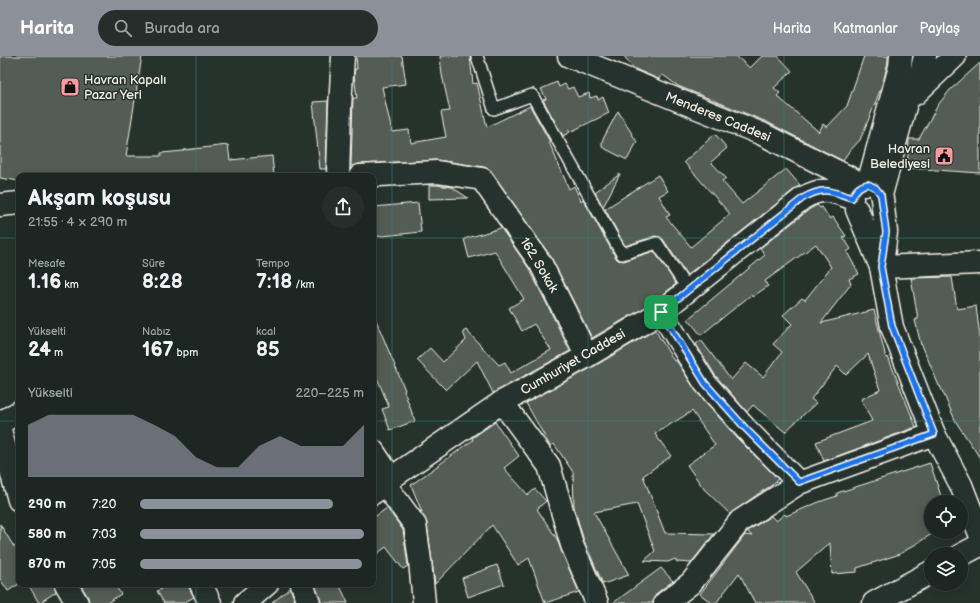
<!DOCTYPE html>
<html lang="tr">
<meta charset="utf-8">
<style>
:root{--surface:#1c2622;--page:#252e2a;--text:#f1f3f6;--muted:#a0a5a5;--line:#3a4340;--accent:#8c9099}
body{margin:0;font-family:"Balsamiq Sans",sans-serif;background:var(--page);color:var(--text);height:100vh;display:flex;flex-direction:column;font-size:15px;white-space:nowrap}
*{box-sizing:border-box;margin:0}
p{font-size:13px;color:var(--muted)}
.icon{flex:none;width:22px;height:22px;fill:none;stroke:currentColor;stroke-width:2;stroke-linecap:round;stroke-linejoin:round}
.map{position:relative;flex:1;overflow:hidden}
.drawer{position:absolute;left:16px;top:117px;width:360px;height:414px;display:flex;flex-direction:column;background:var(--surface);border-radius:8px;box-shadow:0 2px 10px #0003,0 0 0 1px var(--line)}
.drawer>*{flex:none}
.tools{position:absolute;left:924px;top:439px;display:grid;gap:8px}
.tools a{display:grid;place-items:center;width:44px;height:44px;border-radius:50%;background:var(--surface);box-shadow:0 2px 10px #0003,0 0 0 1px var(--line);font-size:20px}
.pin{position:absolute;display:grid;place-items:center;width:34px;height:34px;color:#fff;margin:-17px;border-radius:8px;box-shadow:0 2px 6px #0006}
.round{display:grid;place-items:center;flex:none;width:42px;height:42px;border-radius:21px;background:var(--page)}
.headline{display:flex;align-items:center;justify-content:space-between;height:68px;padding:0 12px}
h1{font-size:22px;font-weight:700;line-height:30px}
.metrics{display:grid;grid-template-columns:repeat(3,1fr);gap:6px;height:68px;padding:4px 12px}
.metrics div{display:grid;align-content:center}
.metrics b{font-size:20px;font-weight:700}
.metrics small{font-size:11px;font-weight:400}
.metrics p{font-size:11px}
.chart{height:112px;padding:8px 12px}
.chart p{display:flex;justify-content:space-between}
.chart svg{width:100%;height:72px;margin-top:4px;fill:var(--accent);opacity:.7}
ul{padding:0 12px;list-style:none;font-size:13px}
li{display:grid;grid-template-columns:64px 48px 1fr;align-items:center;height:30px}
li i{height:10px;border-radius:5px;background:var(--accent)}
header{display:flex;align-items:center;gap:24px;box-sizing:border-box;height:56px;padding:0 20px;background:var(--accent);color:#fff}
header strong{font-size:19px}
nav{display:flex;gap:22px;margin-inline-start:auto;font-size:14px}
.search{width:280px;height:36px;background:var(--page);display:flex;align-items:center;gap:10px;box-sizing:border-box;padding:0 14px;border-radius:22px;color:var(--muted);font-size:15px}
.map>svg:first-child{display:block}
.building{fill:#525c55;stroke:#f4f1e8}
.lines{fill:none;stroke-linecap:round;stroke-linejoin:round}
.lane-casing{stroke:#f4f1e8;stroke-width:14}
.street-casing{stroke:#f4f1e8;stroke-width:25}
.secondary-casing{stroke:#f4f1e8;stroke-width:25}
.lane{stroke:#26332d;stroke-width:11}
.street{stroke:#26332d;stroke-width:22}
.secondary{stroke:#26332d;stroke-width:22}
.route-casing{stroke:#fff;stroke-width:8}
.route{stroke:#1a73e8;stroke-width:5}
.grid{fill:none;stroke:#318880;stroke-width:1;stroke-opacity:0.55}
.labels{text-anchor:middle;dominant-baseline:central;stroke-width:3;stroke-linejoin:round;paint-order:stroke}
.poi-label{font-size:13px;fill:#f4f1e8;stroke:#26332d;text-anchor:start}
.street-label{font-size:13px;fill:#f4f1e8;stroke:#26332d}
</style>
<header>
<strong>Harita</strong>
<div class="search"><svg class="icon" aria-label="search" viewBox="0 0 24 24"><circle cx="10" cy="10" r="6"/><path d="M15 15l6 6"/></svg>Burada ara</div>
<nav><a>Harita</a><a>Katmanlar</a><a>Paylaş</a></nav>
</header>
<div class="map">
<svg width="980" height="547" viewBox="0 0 980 547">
<rect width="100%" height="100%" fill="#26332d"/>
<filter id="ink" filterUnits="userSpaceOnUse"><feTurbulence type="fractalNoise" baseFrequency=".025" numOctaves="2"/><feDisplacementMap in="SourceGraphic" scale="8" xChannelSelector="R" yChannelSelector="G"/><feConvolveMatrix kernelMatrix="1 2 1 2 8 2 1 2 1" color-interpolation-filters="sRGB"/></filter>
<g filter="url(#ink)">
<!-- building -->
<path class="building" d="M0,0H142L126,100H161V97L184,95V94L228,89L230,104L272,100L274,120H19V125L0,122Z
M356,0H402L406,28L382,31L392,76L409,74L411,87L446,81L441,56L450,55L442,19L440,0H470L473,28L477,27L487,71L530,50L550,86H549L569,133L574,130L581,145L583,143L616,202L618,204L624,205L654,195L676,228L654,246L592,282L551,201L489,113L484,111L437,104L359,108L351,110L353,42H357L354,19L355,13H357Z
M624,0H736L750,12L762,0H778L792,15L774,32L780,37L777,40L819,76L823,68L827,71L847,50L864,0H888V5L884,23L875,48L860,84L847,98L843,105L767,66L678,30L663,19L658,23L633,12Z
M980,7V117L907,112L909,83H919L938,49L950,34Z
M557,26L559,31L565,28L568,33L573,31L578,41L589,37L590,42L597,40L598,44L603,41L609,57L572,75L568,74L570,76L563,80L543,44L546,43L541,33Z
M328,45L326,113H320L313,46Z
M618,55L637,86L627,104L602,91V85Z
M715,78L727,92L711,106L726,122L722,125L742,148L786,113L800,129L687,219L663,183L660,181L655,180L625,190L605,153L658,119L668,135L659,140L670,159L666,161L691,191L730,158L684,106Z
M620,118L603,151L595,136Z
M429,129H436L452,131L468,142L429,143Z
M418,147L421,176L373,181V151Z
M817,149L820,152L822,151L830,163L833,161L846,180L843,181L851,193L847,196L859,218L849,223L851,228L821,267L874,254L886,302L888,301L916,371L824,405L816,386L872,365L861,343L880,334L868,298L846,319L837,310L811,343L816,347L785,376L753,349L747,356L715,319L696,288L701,284L731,324L746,307L763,321L782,296L773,288L792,268L783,259L802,242L805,244L831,211L816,188L765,225L768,230L752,241L751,239L701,279L688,263L765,199L760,192L810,153Z
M501,172L530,214L570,295L493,337L477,305L446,334L417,304L430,292L443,306L466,284L463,276L466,274L499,309L505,306L511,317L551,294L534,268L522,275L509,252L524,243L495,195L469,202L464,183Z
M952,221L957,253L976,250L980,281V402L956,366L940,330H939L922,289H921L915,264L918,263L911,222Z
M373,257L405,334L404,335L415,365L390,374L382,353L389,351L373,312Z
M655,274L674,305L676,304L696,335L737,382L778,423L771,430L761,436L730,458L704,433L687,409L715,389L692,355L655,378L671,400L643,420L665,477L714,478L691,507L677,506L675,503L668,506L644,505L655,495L637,448L594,456L629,519L603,528L584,485L574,451L573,416L554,388L550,390L526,347L593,311Z
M495,366L519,400L504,412L528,439L535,433L546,445L537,453L557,483L561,494L579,536L545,547L529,502L518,509L492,469L435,528L427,467L420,455L422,456L411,429L473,384L472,382Z
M930,407L943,446H931V476H935L900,498L857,512V516L832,518L830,487L796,516L815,547H755L739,517L716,547H712L700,538L745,479L752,480L748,476L749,474L771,460L776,465L785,458L786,460L819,446L837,440V437Z
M387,452L403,474L408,510L403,513L386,491L373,501V462Z
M0,468L14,491L19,488V528L8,535L0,523Z
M497,509L504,528L468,541L462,522Z
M661,512L673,525L657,537L654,542L653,547H613Z
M28,528H54L56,536L39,547Z
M80,528H114L121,538L107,547H89L88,541Z
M159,528H187L194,541L183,547H164L157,535L162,533Z
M315,528H339L348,547H321Z
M290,532L296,547H272Z"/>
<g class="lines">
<!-- lane casing -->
<g class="lane-casing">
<path id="lane" d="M477,0L494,53L532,39L622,198L657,187L688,234"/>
</g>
<!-- street casing -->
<g class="street-casing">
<path id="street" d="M338,120L340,51L343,0
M360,120L437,116L482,123L541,208L587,300
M0,149L19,147
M881,211L980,207
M661,256L705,327L746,373L799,427
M502,346L549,410L572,489L597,547
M0,367L19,356
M0,374L19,444
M373,395L391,422
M384,427L415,469L420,505L424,547
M66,528L77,547
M201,528L210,547
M302,528L309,547
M665,547L691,527L740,465L799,427L934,378"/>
</g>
<!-- secondary casing -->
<g class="secondary-casing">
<path id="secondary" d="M569,0L762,78L864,129
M915,38L955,0
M868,128L900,11L901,0
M881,139L906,47L920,22L925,0
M857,154L881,211L892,271L934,378L961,429L980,478
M882,210L886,176L882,143
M373,437L384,427L502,346L587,300L661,256L803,142C825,130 830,135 852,142
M961,499L980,489
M245,547L267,528
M874,547L931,516"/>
</g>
<!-- lane -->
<use href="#lane" class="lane"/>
<!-- street -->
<use href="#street" class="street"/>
<!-- secondary -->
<use href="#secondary" class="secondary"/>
</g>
</g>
<g class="lines" filter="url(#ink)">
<!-- route casing -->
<g class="route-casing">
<path id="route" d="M868,128L876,132L881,139L886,176L881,211L892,270L934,378L799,426L746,373L705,327L661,256L803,142C825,130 830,135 852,142C855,134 860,129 868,128Z"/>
</g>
<!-- route -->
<use href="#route" class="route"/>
</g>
<!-- grid -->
<path class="grid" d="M196,0V120M392,0V547M588,0V547M784,0V547M0,182H19M373,182H980M0,365H19M373,365H980M196,528V547"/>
<!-- icons -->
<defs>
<g id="shop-square" transform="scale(1)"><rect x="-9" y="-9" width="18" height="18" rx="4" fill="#ff9aa2" stroke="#26332d"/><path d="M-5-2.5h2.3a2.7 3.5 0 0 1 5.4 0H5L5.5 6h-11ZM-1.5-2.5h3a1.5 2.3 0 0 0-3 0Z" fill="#111"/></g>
<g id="civic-square" transform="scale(1)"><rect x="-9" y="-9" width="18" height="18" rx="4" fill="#ff9aa2" stroke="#26332d"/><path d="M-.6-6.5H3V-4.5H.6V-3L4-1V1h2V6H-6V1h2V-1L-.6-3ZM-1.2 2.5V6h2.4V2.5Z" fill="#111"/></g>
</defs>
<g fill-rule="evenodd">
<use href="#shop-square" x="70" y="31"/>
<use href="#civic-square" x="944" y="100"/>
</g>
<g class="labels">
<!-- poi labels -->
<g class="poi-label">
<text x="84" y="24">Havran Kapalı<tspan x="84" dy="15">Pazar Yeri</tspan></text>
<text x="930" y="93" text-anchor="end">Havran<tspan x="930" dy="15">Belediyesi</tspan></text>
</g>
<!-- street labels -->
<g class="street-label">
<text transform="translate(718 61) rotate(22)">Menderes Caddesi</text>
<text transform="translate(539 209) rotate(59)">162. Sokak</text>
<text transform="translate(573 306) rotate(-30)">Cumhuriyet Caddesi</text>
</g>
</g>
</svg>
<div class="tools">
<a><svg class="icon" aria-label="locate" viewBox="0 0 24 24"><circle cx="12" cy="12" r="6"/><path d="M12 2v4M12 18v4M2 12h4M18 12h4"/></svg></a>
<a><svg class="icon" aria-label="layers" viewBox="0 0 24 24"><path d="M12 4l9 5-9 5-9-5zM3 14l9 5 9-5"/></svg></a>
</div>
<div class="pin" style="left:661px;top:256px;background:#1e9e55"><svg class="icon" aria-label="arrive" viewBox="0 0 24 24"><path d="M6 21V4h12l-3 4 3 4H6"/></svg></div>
<section class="drawer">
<div class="headline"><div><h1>Akşam koşusu</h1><p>21:55 · 4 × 290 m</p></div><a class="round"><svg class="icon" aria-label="share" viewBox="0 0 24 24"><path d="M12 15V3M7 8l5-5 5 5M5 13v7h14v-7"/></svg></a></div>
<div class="metrics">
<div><p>Mesafe</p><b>1.16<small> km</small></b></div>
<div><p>Süre</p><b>8:28</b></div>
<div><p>Tempo</p><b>7:18<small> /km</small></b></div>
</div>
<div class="metrics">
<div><p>Yükselti</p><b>24<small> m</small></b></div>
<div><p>Nabız</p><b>167<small> bpm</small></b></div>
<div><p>kcal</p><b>85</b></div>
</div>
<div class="chart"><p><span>Yükselti</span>220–225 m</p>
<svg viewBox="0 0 160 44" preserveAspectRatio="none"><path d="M0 44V12L10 6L20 6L30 6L40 6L50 6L60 12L70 19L80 32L90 38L100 38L110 25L120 19L130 25L140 25L150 25L160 12V44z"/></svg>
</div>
<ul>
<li><b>290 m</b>7:20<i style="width:86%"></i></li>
<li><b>580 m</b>7:03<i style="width:100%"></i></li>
<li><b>870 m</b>7:05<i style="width:99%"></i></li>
</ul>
</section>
</div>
